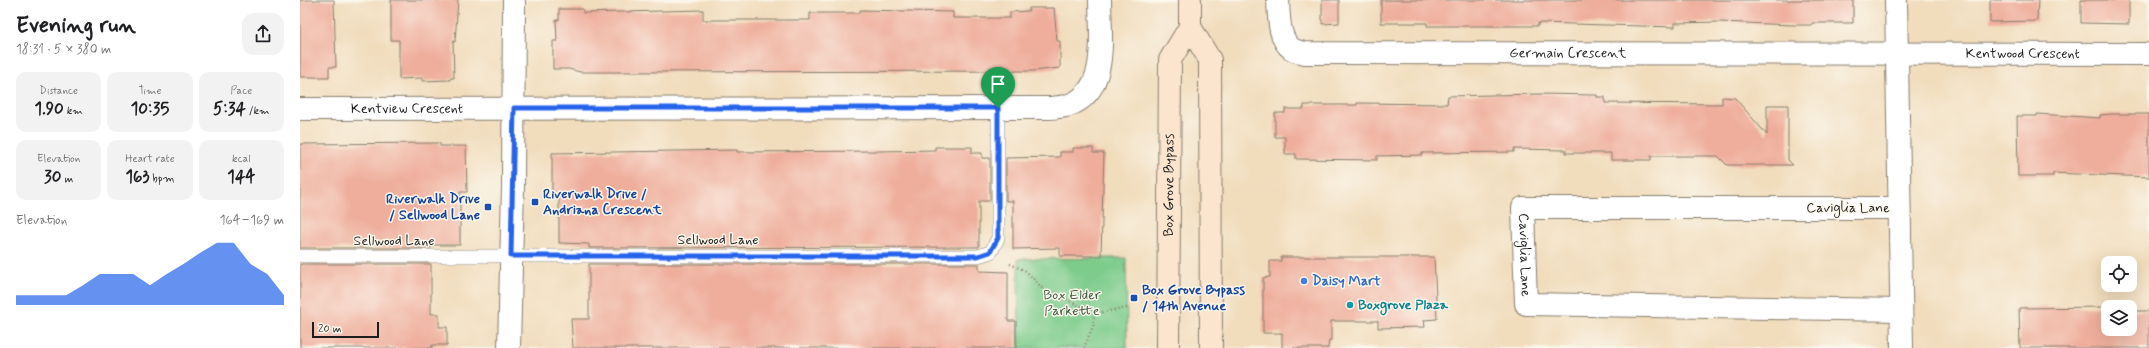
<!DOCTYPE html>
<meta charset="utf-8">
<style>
:root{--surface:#fff;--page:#f2f2f2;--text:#202124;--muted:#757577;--accent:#2563eb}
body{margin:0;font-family:Mynerve,sans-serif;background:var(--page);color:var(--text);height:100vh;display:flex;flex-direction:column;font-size:15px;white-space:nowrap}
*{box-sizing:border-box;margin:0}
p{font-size:13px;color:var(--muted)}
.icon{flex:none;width:22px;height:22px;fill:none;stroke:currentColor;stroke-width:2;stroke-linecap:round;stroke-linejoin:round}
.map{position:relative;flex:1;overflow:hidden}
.side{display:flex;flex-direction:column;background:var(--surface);width:300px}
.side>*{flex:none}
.fabs{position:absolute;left:1801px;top:256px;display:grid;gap:8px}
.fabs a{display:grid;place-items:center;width:36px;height:36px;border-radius:8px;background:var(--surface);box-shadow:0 4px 16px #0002;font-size:20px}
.scale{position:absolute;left:12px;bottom:10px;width:67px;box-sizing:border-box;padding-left:4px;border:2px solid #1c1c1c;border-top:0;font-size:11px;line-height:14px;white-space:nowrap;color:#1c1c1c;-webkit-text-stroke:3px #fbf7ec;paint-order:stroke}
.pin{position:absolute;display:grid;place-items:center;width:34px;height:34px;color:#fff;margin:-41px -17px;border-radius:50% 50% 50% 0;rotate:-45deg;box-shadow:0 0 4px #0007}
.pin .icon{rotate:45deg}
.round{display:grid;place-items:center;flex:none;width:42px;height:42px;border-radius:12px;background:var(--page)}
.headline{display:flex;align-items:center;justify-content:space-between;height:68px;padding:0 16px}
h1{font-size:22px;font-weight:800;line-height:30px}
.figures{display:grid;grid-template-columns:repeat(3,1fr);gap:6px;height:68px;padding:4px 16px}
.figures div{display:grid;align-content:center;border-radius:10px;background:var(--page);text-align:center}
.figures b{font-size:17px;font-weight:800}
.figures small{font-size:11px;font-weight:400}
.figures p{font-size:11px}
.chart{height:112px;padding:8px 16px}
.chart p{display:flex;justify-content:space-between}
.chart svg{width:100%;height:72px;margin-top:4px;fill:var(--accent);opacity:.7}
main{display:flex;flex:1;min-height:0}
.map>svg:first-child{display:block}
.green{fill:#7dcc8c;stroke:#4c7454}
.building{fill:#efae9c}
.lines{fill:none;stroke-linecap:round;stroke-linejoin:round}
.lane-casing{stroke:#867c6c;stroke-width:14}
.street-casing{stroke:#867c6c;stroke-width:24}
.secondary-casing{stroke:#867c6c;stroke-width:24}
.path{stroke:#867c6c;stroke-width:2.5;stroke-dasharray:1 3;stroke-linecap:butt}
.lane{stroke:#fff;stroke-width:13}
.street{stroke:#fff;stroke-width:22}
.secondary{stroke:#fce5cf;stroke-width:22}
.route-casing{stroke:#fff;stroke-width:8}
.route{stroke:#2563eb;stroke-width:5}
.transit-dot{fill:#1a4fb4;stroke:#fbf7ec;stroke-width:1.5}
.shop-dot{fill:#3f7fe0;stroke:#fbf7ec;stroke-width:1.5}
.culture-dot{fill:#0f9aa8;stroke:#fbf7ec;stroke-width:1.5}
.labels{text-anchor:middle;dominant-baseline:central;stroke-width:3;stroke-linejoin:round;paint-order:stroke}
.street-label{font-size:14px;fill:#1c1c1c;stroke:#fbf7ec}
.transit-label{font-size:14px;font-weight:bold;fill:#164399;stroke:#fbf7ec;text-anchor:start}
.shop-label{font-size:14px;font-weight:bold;fill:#366cbe;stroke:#fbf7ec;text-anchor:start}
.park-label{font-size:14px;fill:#3e5a43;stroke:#fbf7ec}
.culture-label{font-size:14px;font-weight:bold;fill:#0d838f;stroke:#fbf7ec;text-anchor:start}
</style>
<main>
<section class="side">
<div class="headline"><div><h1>Evening run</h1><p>18:31 · 5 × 380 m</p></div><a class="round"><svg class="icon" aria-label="share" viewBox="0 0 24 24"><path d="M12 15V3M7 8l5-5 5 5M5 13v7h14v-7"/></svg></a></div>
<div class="figures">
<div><p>Distance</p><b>1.90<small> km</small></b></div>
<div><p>Time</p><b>10:35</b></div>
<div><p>Pace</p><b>5:34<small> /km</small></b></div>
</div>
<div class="figures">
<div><p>Elevation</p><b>30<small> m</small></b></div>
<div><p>Heart rate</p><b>163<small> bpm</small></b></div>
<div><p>kcal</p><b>144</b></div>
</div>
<div class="chart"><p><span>Elevation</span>164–169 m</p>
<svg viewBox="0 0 160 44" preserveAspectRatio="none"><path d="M0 44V38L10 38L20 38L30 38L40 32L50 25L60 25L70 25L80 32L90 25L100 19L110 12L120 6L130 6L140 19L150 25L160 38V44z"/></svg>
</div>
</section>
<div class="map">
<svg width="1849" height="348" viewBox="0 0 1849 348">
<rect width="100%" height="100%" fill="#fbf7ec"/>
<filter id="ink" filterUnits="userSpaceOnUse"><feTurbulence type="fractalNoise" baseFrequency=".025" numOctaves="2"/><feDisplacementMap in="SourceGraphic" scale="8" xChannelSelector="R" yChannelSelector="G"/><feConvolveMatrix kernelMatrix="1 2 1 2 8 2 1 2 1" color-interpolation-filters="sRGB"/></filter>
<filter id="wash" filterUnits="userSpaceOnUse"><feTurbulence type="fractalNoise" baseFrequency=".012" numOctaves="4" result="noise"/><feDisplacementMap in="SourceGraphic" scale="16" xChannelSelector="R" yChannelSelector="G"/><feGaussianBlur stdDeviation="0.9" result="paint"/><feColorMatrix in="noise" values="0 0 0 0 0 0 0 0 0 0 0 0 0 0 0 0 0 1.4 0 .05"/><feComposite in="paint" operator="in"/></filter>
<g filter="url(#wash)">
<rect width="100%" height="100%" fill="#f1dcbc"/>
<!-- green -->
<path class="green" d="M826,258L827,348H719L718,259Z"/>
<g id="blocks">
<!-- building -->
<path class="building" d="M0,0H34L36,67H29V77H0Z
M91,0H158L155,42L153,41L154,78H150V80L122,81V78L99,79V40H91Z
M1022,0H1039V23L1022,24Z
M1081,0H1553V23H1512V25H1492L1420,22L1375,23V27L1238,23V26H1127V23H1081Z
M1690,0H1738L1737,21L1690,22Z
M1781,0H1829V24L1781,23Z
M729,8H754L757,41H760V68L733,71L315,72H280L269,69H253V41H257L256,20H259V9H283V13L403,10V20H510V13H560V10L653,12V18H710V12L729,11Z
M1239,94L1297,95V97H1305V103L1422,104V97L1435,98L1467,135V105H1488V160L1493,165H1427L1418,156H1351V160H1311V153H1266V150L1214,149V152L1122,153V155L1077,156V160L996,159V154H985V137H975V113H985V109H1004V105H1057V103L1147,104L1148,96Z
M1737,114L1800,118V115L1812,114H1849V177L1753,173V176H1718L1717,116H1737Z
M140,143V146H166L167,192H160V245H132L131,248H0V144Z
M635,147H672V153H682V158H690V201H679V247L289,248V244L259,243V196H253L252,192V153L437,150V152L578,151L635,150Z
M773,148H793V153H804L801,256H760V248L713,249V201H706V158L760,157V152H773Z
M981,257H1134L1137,319L1124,320L1125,327L1078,328V321H1031V340H1029L1028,348H982V333H963V278L970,277V261H981Z
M0,264H131V314H139V327H147V345H132V348H0Z
M289,264H679V271L708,272V321H716V348H273L271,319H289Z
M1808,307V329H1830V311H1849V348H1720L1719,308Z"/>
</g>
</g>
<g filter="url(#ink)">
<use href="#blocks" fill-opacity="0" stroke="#867c6c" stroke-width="1"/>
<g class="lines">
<!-- lane casing -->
<g class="lane-casing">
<path id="lane" d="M0,256H678L691,252L698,238V108"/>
</g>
<!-- street casing -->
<g class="street-casing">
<g id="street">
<path id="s1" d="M978,0C979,15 978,39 992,49C995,51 1001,52 1005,53L1849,54"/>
<path d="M1596,0L1602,348"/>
<path id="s2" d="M0,109L751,108C757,107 764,107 769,105C810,91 800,33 800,0"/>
<path id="s3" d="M1599,208H1223L1226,304L1601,310"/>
<path d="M209,348L213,187L214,0"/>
</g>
</g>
<!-- secondary casing -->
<g class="secondary-casing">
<g id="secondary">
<path d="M890,0V27L910,60L911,348"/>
<path id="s4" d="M868,348L870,60L890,27"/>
</g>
</g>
<!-- path -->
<path class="path" d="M710,264L726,271L743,289L795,313
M784,348L793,326L795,313L828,308"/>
<!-- lane -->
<use href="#lane" class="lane"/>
<!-- street -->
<use href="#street" class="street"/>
<!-- secondary -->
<use href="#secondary" class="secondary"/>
</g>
</g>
<g class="lines" filter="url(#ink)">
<!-- route casing -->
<g class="route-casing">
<path id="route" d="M214,108H698V238L690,252L678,256H211Z"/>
</g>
<!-- route -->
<use href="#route" class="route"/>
</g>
<!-- markers -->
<g class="transit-dot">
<rect x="231" y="198" width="8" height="8" rx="2"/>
<rect x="184" y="203" width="8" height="8" rx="2"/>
<rect x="830" y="294" width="8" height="8" rx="2"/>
</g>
<circle class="shop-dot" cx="1004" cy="281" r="4"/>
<circle class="culture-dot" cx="1050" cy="305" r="4"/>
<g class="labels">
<!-- street labels -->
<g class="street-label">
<text stroke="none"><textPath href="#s1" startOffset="329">Germain Crescent</textPath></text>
<text stroke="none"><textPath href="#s1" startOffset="784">Kentwood Crescent</textPath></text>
<text stroke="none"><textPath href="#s2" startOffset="107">Kentview Crescent</textPath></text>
<text stroke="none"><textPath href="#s4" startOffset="163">Box Grove Bypass</textPath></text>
<text x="1548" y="208">Caviglia Lane</text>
<text x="418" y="240">Sellwood Lane</text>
<text x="94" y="241">Sellwood Lane</text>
<text stroke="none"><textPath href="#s3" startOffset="423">Caviglia Lane</textPath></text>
</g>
<!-- transit labels -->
<g class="transit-label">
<text x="243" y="194">Riverwalk Drive /<tspan x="243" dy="16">Andriana Crescent</tspan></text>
<text x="180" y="199" text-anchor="end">Riverwalk Drive<tspan x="180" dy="16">/ Sellwood Lane</tspan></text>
<text x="842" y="290">Box Grove Bypass<tspan x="842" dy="16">/ 14th Avenue</tspan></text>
</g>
<!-- shop labels -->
<g class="shop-label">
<text x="1012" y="281">Daisy Mart</text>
</g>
<!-- park labels -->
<g class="park-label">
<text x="772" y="295">Box Elder<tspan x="772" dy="16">Parkette</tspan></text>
</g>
<!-- culture labels -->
<g class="culture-label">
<text x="1058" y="305">Boxgrove Plaza</text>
</g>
</g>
</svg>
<div class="fabs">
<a><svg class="icon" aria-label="locate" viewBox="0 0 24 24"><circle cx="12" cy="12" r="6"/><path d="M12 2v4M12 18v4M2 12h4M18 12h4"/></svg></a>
<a><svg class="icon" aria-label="layers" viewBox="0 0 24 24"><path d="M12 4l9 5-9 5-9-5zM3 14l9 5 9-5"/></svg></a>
</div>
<div class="scale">20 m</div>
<div class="pin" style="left:698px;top:108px;background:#1e9e55"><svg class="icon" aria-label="arrive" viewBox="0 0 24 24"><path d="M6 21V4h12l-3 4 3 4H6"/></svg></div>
</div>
</main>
